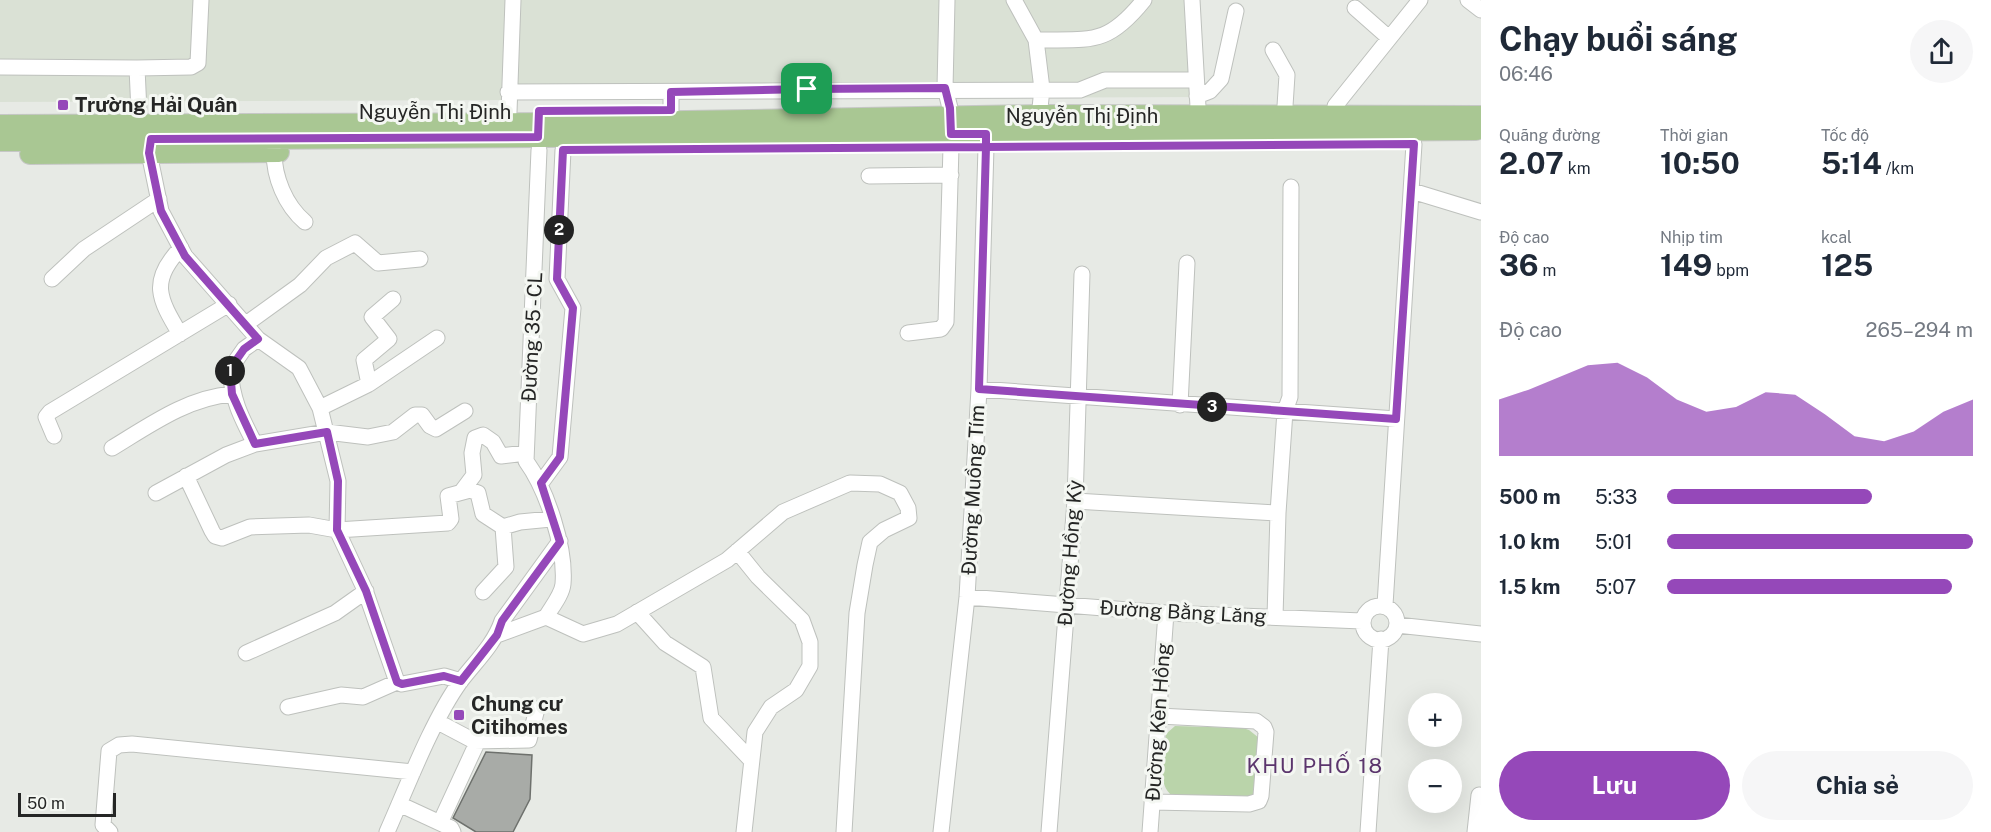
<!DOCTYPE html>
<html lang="vi">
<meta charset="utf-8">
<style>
:root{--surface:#fff;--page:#f6f6f7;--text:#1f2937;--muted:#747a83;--accent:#9548b9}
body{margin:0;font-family:"Public Sans",sans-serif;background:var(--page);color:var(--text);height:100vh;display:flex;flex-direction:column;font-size:22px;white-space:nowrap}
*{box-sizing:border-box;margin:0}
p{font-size:20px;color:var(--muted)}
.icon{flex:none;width:33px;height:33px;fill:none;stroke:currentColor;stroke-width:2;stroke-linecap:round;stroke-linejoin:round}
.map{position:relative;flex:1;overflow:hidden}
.side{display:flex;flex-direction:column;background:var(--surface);width:510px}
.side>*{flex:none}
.tools{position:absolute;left:1408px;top:693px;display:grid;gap:12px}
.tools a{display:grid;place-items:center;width:54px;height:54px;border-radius:50%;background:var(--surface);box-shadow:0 6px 24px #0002;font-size:30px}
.scale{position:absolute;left:18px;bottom:15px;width:98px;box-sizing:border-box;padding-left:6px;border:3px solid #252625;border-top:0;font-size:16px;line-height:21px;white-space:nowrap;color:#252625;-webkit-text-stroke:4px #f4f7f2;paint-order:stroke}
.pin{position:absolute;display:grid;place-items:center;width:51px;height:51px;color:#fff;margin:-26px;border-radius:12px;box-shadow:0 3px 9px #0006}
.km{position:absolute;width:30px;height:30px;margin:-15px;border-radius:50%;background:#222;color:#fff;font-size:16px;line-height:30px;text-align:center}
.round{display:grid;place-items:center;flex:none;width:63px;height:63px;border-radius:32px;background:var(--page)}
.headline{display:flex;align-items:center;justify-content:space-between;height:102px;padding:0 18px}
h1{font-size:33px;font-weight:700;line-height:45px}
.metrics{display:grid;grid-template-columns:repeat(3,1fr);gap:9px;height:102px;padding:6px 18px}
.metrics div{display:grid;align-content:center}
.metrics b{font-size:30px;font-weight:700}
.metrics small{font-size:16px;font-weight:400}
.metrics p{font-size:16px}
.chart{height:168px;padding:12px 18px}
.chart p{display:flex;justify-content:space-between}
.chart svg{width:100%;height:108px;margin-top:6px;fill:var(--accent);opacity:.7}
.button{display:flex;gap:12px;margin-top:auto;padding:12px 18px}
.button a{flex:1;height:69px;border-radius:36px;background:var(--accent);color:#fff;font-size:24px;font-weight:700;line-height:69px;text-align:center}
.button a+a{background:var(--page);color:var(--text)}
ul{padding:0 18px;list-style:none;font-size:20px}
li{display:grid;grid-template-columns:96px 72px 1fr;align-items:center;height:45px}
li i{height:15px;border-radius:8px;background:var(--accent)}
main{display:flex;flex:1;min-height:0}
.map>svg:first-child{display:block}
.built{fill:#dae1d5}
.green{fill:#bad4aa}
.building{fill:#a8aba7;stroke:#6e716d;stroke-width:1.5}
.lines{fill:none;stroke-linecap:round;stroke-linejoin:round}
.minor-casing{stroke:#bec1bd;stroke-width:17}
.major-casing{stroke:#c6c7c6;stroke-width:22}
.minor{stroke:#fff;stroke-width:15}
.major{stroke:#a9c793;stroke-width:20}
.route-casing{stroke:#fff;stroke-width:12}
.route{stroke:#9548b9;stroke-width:8}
.poi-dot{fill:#9548b9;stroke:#f4f7f2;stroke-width:2}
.labels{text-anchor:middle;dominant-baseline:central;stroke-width:6;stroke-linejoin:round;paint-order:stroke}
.poi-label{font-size:20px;font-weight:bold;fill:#252625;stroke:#f4f7f2;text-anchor:start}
.street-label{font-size:20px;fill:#252625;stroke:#f4f7f2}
.neighbourhood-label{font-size:21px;letter-spacing:1.5px;fill:#5b356d;stroke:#f4f7f2}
</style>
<main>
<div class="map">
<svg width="1481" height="832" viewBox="0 0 1481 832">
<rect width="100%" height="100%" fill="#e7eae5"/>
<!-- built -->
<path class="built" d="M0,0H1200L1202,97L0,102Z"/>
<!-- green -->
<path class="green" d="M1175,726L1243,728L1249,730L1259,738L1253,795L1250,797L1173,796C1155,785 1165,752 1166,734Z"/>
<!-- building -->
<path class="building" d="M486,752L532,755L530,799L513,832H476L453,818Z"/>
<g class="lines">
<!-- minor casing -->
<g class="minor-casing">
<path id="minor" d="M947,0L945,88L950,108
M1014,0L1036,40L1042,89L1040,108
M1192,0L1198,107
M1468,0L1481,10
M1355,8L1389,38
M1036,40C1092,39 1107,46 1144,0
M1273,50L1287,75L1285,106
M0,67L137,68L139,112
M137,68L191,67L198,63L201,0
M508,92L1080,90L1105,80H1196
M1197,96L1210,91L1221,79L1236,11
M1335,106L1420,0
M671,110V92
M509,112L513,0
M274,152C274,177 285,205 305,222
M149,153L161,211L185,256L258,339L299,368L320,408L338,481L337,530L365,590L397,682L402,684L444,676L461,681
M869,176L951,175
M1412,191L1481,212
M52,279L84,249L159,199
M246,324L300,285L326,258L355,243L378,263L420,259
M908,333L941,329L946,322L951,147
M180,334C159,299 149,281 181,248
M369,384L364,360L389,339L372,317L393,299
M979,389L1396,419
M1180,405L1187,263
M320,408L369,384L437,338
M54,436L46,417L50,412L229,304
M255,444C241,417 232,400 230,369L244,349L258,339
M112,448C150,425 187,398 232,394
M186,476L212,531L215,536L222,538L250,527L309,525L337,530L448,523L451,519L448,496L470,490L478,493L483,514L503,527L520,522L551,519
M541,483L560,457L573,308L557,279L563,150
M462,491L474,475L472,453L475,438L483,435L493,442L501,456L526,453
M156,493L226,455L255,444L327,432L368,437L393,432L415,415H422L430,426L436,429L465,411
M1075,501L1278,513
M737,551L758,577L802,620L810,642V666L796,690L771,707L755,732L744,832
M483,592L506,567L503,527
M967,597L1166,613L1362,621
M1385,605L1414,144
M1363 623a17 17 0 1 1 34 0a17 17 0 1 1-34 0Z
M637,612L665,643L703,667L711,718L750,759
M546,617L583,634L617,624L727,560L783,512L850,483L880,484L900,493L908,508L909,518L884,530L870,542L865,565L857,613L844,832
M1275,617L1278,513L1285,411L1290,397L1291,187
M1397,625L1481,634
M497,635L546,617C551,608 562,595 563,584C566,548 547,490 526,461L539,150
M246,653L335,613L366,591
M288,707L341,695L363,697L397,682
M438,722L474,741L476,745L440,823
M474,741L529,740L537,709
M1152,802L1249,804L1259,801L1261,796L1266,732L1264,727L1256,721L1159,716
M399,804L451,828L453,832
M110,832L103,825L109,751L119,745L132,744L413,772
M387,832C407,787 432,721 460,682C475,662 494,645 502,621L560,541
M941,832L967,597L979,389L986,147
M1049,832L1075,501L1082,274
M1150,832L1166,613
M1368,832L1381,639
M1475,832L1479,795"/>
</g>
<!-- major casing -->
<g class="major-casing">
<path id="major" d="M0,125L563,123L1040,115L1481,116
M0,141L1476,130
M30,154L279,152"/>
</g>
<!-- minor -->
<use href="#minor" class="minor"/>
<!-- major -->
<use href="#major" class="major"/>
</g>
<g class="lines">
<!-- route casing -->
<g class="route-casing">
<path id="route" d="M807,89L671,92V110L539,111L538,137L151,139L149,153L161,211L185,256L258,339L244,349L230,369L232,394L255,444L327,432L338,481L337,530L366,591L397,682L402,684L444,676L461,681L497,635L502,621L560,542L541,483L560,457L573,308L557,279L563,150L986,147L979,389L1396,419L1414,144L986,147V134H951L950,108L945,88L807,89"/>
</g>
<!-- route -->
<use href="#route" class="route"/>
</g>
<!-- markers -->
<g class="poi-dot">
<rect x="57" y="99" width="12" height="12" rx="3"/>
<rect x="453" y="709" width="12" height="12" rx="3"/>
</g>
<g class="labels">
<!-- poi labels -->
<g class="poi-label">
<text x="75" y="105">Trường Hải Quân</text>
<text x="471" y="704">Chung cư<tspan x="471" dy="23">Citihomes</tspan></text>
</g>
<!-- street labels -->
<g class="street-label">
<text x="435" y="112">Nguyễn Thị Định</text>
<text x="1082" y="116">Nguyễn Thị Định</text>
<text transform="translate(532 337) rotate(-87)">Đường 35 - CL</text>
<text transform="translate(973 490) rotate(-87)">Đường Muồng Tím</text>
<text transform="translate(1070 553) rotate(-86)">Đường Hồng Kỳ</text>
<text transform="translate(1183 612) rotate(3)">Đường Bằng Lăng</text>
<text transform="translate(1158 722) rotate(-86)">Đường Kèn Hồng</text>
</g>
<!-- neighbourhood labels -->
<g class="neighbourhood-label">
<text x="1315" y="765">KHU PHỐ 18</text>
</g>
</g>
</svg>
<div class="tools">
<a>+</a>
<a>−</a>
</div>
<div class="scale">50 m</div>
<div class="pin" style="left:807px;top:89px;background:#1e9e55"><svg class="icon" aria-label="arrive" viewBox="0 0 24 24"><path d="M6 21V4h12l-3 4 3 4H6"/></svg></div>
<b class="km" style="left:230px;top:371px">1</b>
<b class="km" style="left:559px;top:230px">2</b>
<b class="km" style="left:1212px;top:407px">3</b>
</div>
<section class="side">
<div class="headline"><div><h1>Chạy buổi sáng</h1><p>06:46</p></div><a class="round"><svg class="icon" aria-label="share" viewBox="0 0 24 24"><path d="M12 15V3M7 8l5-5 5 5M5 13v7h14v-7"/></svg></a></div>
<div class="metrics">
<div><p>Quãng đường</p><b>2.07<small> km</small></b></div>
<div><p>Thời gian</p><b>10:50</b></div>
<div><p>Tốc độ</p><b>5:14<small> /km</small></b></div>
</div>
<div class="metrics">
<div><p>Độ cao</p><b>36<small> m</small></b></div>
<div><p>Nhịp tim</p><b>149<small> bpm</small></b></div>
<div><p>kcal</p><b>125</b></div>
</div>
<div class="chart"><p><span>Độ cao</span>265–294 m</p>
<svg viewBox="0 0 160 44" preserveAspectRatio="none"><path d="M0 44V21L10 17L20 12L30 7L40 6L50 12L60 21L70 26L80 24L90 18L100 19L110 27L120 36L130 38L140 34L150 26L160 21V44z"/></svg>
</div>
<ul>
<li><b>500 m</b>5:33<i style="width:67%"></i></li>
<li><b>1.0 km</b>5:01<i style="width:100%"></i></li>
<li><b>1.5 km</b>5:07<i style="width:93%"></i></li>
</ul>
<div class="button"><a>Lưu</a><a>Chia sẻ</a></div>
</section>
</main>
